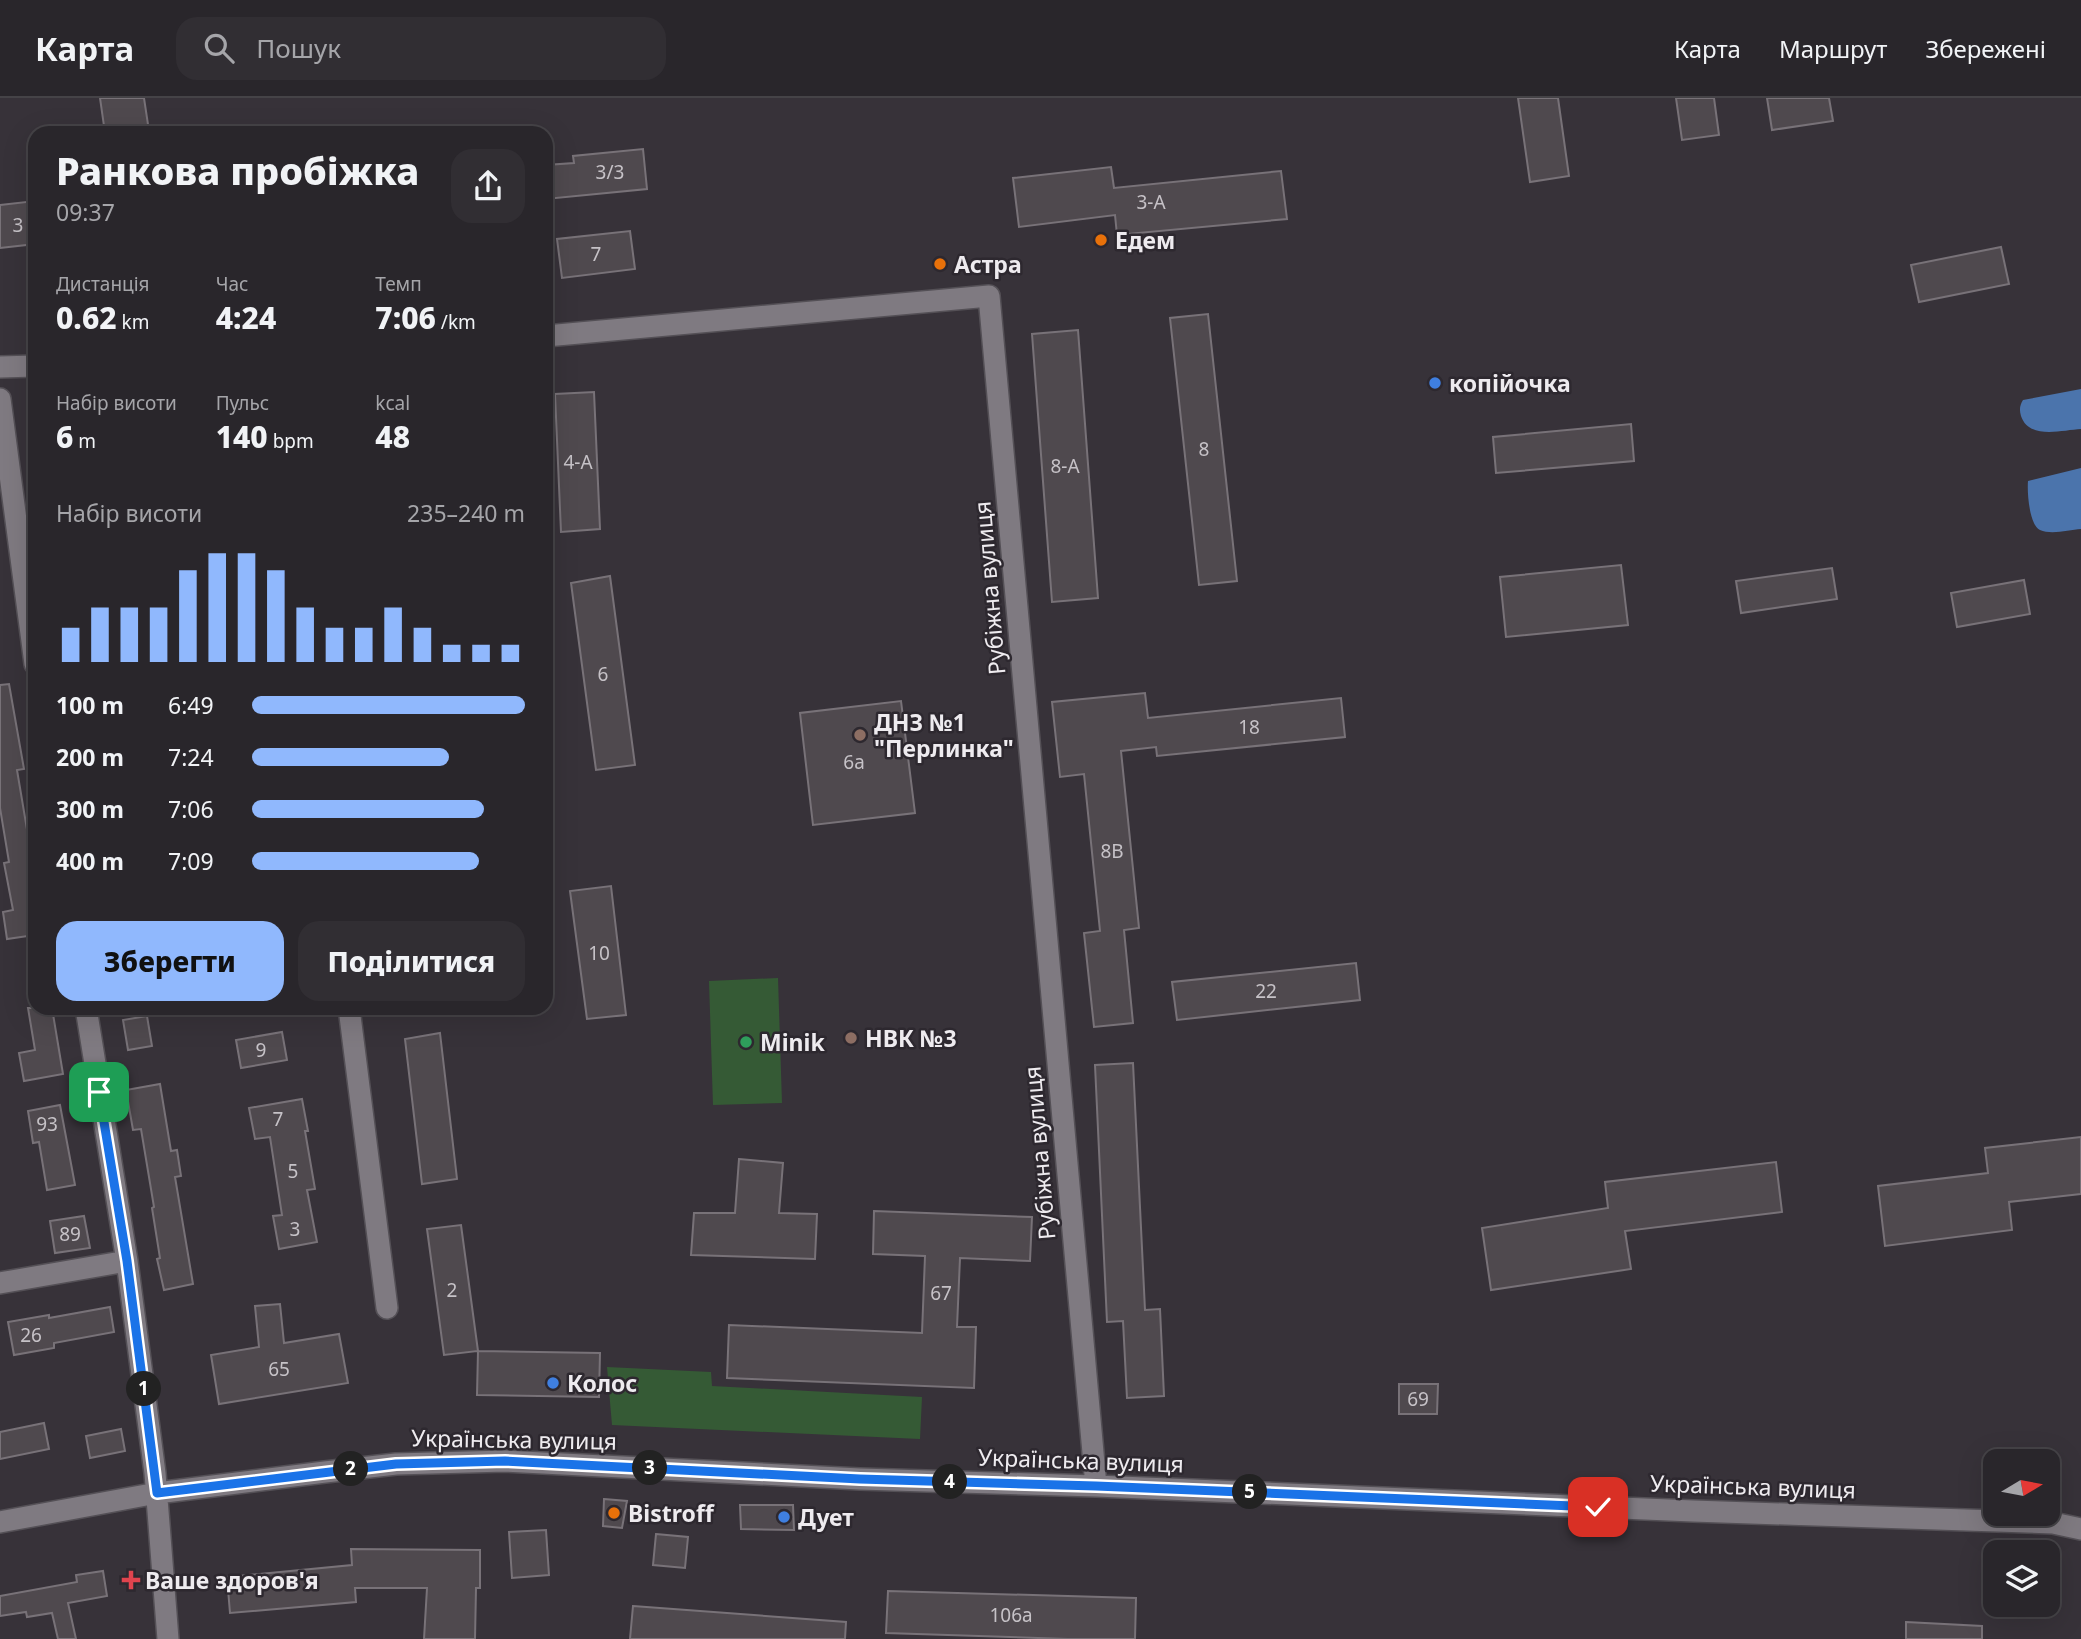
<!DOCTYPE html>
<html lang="uk">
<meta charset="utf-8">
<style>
:root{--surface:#29262b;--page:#312e33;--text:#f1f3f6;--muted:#a5a5a9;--line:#454347;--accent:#90b8fd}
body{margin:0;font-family:"Noto Sans",sans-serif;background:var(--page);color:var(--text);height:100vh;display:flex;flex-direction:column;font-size:26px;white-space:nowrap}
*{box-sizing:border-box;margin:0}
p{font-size:23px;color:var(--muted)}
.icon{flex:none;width:38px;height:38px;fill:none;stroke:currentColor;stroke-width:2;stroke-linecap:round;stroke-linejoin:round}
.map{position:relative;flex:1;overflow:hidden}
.panel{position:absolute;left:28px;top:28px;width:525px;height:889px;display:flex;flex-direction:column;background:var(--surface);border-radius:21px;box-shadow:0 7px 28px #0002,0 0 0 2px var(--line)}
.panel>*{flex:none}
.needle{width:46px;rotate:80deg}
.fabs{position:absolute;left:1983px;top:1351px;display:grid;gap:14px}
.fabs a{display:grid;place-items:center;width:77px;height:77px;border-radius:14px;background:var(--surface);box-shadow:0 7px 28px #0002,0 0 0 2px var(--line);font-size:35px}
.pin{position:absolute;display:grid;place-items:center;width:60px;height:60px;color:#fff;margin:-30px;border-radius:14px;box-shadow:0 4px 10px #0006}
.km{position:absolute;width:35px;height:35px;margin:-18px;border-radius:50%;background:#222;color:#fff;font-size:19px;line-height:35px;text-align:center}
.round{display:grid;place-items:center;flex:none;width:74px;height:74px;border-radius:21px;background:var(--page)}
.overview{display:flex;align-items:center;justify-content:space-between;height:119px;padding:0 28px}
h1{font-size:38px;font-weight:800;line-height:52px}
.metrics{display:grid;grid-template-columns:repeat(3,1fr);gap:10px;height:119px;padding:7px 28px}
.metrics div{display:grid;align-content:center}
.metrics b{font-size:30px;font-weight:800}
.metrics small{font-size:19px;font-weight:400}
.metrics p{font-size:19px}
.chart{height:196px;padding:14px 28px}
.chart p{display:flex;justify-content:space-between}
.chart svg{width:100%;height:126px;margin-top:7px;stroke:var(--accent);stroke-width:6}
.primary-button{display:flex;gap:14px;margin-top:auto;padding:14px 28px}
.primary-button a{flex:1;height:80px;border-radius:21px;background:var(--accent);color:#111;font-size:28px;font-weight:800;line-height:80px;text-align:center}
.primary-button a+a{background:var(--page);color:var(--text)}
ul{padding:0 28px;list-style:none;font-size:23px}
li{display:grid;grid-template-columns:112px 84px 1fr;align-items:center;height:52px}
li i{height:18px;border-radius:9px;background:var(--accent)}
header{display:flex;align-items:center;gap:42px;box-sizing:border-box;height:98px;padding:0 35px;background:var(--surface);border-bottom:2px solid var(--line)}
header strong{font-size:33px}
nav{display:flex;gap:38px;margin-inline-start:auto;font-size:24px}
.search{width:490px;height:63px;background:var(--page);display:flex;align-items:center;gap:18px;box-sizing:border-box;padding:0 24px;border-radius:21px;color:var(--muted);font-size:26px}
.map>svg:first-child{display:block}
.green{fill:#355a35}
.water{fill:#4b74ac}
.building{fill:#4f494e;stroke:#787278;stroke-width:2}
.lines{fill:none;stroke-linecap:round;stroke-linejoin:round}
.street-casing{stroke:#545056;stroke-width:24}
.street{stroke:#7f7a81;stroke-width:21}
.route-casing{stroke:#fff;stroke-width:14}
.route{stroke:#1a73e8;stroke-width:9}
.food-dot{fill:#e8710a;stroke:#2d282f;stroke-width:2.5}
.shop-dot{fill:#3f7fe0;stroke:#2d282f;stroke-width:2.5}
.education-dot{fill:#8d6e63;stroke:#2d282f;stroke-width:2.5}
.leisure-dot{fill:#2e9e5b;stroke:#2d282f;stroke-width:2.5}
.health-dot{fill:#e0444e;stroke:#2d282f;stroke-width:2.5}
.labels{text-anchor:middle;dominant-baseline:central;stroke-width:5;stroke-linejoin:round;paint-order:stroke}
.number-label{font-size:19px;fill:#c6c2c7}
.poi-label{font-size:23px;font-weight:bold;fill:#eeebef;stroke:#2d282f;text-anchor:start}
.street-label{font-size:23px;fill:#eeebef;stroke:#2d282f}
</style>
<header>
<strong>Карта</strong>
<div class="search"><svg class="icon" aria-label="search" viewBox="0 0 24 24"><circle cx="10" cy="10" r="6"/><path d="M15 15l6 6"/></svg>Пошук</div>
<nav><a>Карта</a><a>Маршрут</a><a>Збережені</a></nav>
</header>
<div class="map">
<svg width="2081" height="1541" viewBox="0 0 2081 1541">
<rect width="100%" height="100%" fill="#373239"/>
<!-- green -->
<path class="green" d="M778,880L782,1005L713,1007L709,883Z
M607,1269L711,1274L712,1288L922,1299L920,1341L612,1327Z"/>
<!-- water -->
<path class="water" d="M2081,291V331C2062,332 2029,342 2021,318C2019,311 2020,307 2023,302Z
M2081,370V431C2069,432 2051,437 2040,432C2029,427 2027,393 2028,383Z"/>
<!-- building -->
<path class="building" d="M100,0H144L149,33L131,35H105Z
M1518,0H1558L1569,78L1530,84Z
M1676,0H1714L1719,37L1682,42Z
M1767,0H1829L1833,23L1772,32Z
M643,51L647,91L546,101V67L574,65L573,58Z
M1111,69L1114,90L1281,73L1287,121L1117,137L1115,117L1019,129L1013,80Z
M35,103V146L0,150V107Z
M630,133L635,171L562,180L557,141Z
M2001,149L2009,186L1919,204L1911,167Z
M1208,216L1237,483L1199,487L1170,220Z
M1078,232L1098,500L1052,504L1032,236Z
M594,294L600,431L561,434L555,296Z
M1631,326L1634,363L1496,375L1493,339Z
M1621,467L1628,527L1506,539L1500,479Z
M1832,470L1837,501L1741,515L1736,483Z
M610,478L635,667L596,672L571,485Z
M2024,482L2030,516L1957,529L1951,495Z
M9,586L24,671L17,672L35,779V793L32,794L35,815V837L7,841L3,814L13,812L4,765L9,764L0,710V587Z
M1145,595L1148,620L1341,600L1345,639L1157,658L1156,649L1121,653L1139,830L1124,832L1133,925L1094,929L1084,835L1100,833L1084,676L1060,679L1052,604Z
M901,603L915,715L813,727L800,615Z
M611,788L626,917L587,921L570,793Z
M1356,865L1360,902L1177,922L1172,884Z
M28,910H52L63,976L24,983L19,955L35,952Z
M147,918L152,948L128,952L123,922Z
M282,934L287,962L241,970L236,942Z
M440,935L457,1081L422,1086L405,941Z
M1133,965L1145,1212L1160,1211L1164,1298L1127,1300L1123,1223L1107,1224L1095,967Z
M160,986L171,1053L177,1052L181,1078L175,1079L193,1186L164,1192L157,1161L160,1160L152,1110L154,1109L141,1031L133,1032L126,992Z
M302,1001L308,1033H305L315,1091L307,1092L317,1144L279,1151L273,1118L282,1117L270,1039L255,1041L249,1010Z
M60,1007L75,1087L47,1092L39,1044L33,1045L28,1013Z
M2081,1039V1096L2009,1104L2012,1132L1885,1148L1878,1088L1988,1075L1985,1050Z
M739,1061L783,1065L779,1115L817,1116L815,1161L691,1157L694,1115H735Z
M1776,1064L1782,1114L1625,1133L1631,1171L1491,1192L1482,1130L1608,1110L1605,1084Z
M874,1113L1032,1119L1030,1163L960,1160L957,1229H976L974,1290L727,1280L729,1227L922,1235L925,1158L873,1156Z
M84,1118L90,1150L55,1155L50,1123Z
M461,1127L478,1253L444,1257L427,1131Z
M280,1206L284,1245L339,1236L348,1285L219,1306L211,1257L259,1249L255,1208Z
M110,1209L114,1234L54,1245V1250L14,1257L8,1224L49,1217V1220Z
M478,1253L600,1255L599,1299L477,1297Z
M1399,1286H1438L1437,1316H1399Z
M44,1325L49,1351L0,1361V1334Z
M121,1331L125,1353L90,1360L86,1338Z
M604,1401L627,1403L622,1430L603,1428Z
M740,1407H793L794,1432L741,1431Z
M546,1432L549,1477L512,1480L509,1434Z
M656,1436L688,1439L685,1470L653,1467Z
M351,1451L480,1452V1490H476L475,1541H424L427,1490H355L356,1504L230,1515L227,1479L352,1467Z
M103,1473L107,1498L68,1505L76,1541H58L52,1515L27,1519L26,1514L0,1518V1498L77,1484L76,1477Z
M888,1493L1136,1500L1135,1541H1068L886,1535Z
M633,1508L846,1524L845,1541H630Z
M1906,1524L1982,1528V1541H1906Z"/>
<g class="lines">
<!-- street casing -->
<g class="street-casing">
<path id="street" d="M546,238L989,198L1096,1388
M0,269L35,268
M0,301L35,566
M86,910L127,1163L155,1375L168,1541
M349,910L387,1210
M0,1185L127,1163
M0,1424L157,1395L325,1374L396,1366L505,1363L860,1381L1096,1388L1693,1413L2053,1425L2081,1431"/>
</g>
<!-- street -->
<use href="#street" class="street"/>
</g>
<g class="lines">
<!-- route casing -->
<g class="route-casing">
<path id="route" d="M99,994L127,1163L157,1395L396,1366L505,1363L860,1381L1096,1388L1598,1409"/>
</g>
<!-- route -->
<use href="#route" class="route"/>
</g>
<!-- markers -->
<g class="food-dot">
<circle cx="1101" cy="142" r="7"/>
<circle cx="940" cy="166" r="7"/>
<circle cx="614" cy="1415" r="7"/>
</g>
<g class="shop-dot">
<circle cx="1435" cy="285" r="7"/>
<circle cx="553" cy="1285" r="7"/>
<circle cx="784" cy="1419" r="7"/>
</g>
<g class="education-dot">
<circle cx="860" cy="637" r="7"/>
<circle cx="851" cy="940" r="7"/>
</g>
<circle class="leisure-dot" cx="746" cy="944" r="7"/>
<path class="health-dot" d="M127.5 1471.5h7v7h7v7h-7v7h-7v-7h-7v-7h7z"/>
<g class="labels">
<!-- number labels -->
<g class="number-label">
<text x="610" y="74">3/3</text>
<text x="1151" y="104">3-А</text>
<text x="18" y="127">3</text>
<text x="596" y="156">7</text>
<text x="1204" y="351">8</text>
<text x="578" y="364">4-А</text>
<text x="1065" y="368">8-А</text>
<text x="603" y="576">6</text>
<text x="1249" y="629">18</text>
<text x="854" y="664">6а</text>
<text x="1112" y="753">8В</text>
<text x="599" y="855">10</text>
<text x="1266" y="893">22</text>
<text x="261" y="952">9</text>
<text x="278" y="1021">7</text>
<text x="47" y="1026">93</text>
<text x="293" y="1073">5</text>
<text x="295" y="1131">3</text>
<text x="70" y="1136">89</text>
<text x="452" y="1192">2</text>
<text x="941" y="1195">67</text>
<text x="31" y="1237">26</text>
<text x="279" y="1271">65</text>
<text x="1418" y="1301">69</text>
<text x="1011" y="1517">106а</text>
</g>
<!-- poi labels -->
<g class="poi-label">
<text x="1115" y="142">Едем</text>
<text x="954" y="166">Астра</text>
<text x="1449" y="285">копійочка</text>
<text x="874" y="624">ДНЗ №1<tspan x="874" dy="26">"Перлинка"</tspan></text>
<text x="865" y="940">НВК №3</text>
<text x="760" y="944">Minik</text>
<text x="567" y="1285">Колос</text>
<text x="628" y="1415">Bistroff</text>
<text x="798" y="1419">Дует</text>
<text x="145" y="1482">Ваше здоров'я</text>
</g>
<!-- street labels -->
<g class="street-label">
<text transform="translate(989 490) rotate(-95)">Рубіжна вулиця</text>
<text transform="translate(1039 1055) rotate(-95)">Рубіжна вулиця</text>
<text transform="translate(514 1341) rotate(1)">Українська вулиця</text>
<text transform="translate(1081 1362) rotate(2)">Українська вулиця</text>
<text transform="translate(1753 1388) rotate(2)">Українська вулиця</text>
</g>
</g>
</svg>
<div class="fabs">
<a><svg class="needle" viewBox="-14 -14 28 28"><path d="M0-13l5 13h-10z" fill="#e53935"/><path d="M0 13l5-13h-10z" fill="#a5a5a9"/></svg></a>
<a><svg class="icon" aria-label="layers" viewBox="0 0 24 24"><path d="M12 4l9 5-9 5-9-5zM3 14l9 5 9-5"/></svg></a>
</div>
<div class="pin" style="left:99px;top:994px;background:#1e9e55"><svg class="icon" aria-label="arrive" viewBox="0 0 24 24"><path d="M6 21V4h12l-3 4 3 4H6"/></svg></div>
<div class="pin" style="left:1598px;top:1409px;background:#d93025"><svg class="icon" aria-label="check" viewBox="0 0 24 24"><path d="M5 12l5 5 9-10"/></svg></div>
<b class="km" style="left:144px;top:1291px">1</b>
<b class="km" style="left:351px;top:1371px">2</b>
<b class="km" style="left:650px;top:1370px">3</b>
<b class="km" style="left:950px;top:1384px">4</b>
<b class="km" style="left:1250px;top:1394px">5</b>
<section class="panel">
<div class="overview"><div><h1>Ранкова пробіжка</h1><p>09:37</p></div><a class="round"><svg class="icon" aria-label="share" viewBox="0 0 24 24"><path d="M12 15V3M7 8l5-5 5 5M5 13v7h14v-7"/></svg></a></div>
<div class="metrics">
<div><p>Дистанція</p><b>0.62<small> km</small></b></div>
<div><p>Час</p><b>4:24</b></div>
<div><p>Темп</p><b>7:06<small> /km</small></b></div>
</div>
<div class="metrics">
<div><p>Набір висоти</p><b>6<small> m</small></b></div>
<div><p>Пульс</p><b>140<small> bpm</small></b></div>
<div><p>kcal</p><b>48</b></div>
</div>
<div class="chart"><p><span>Набір висоти</span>235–240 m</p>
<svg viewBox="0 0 160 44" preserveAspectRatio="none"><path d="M5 44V32M15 44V25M25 44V25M35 44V25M45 44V12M55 44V6M65 44V6M75 44V12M85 44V25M95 44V32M105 44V32M115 44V25M125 44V32M135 44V38M145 44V38M155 44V38"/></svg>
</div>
<ul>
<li><b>100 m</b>6:49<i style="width:100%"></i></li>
<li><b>200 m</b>7:24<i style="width:72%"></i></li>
<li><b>300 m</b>7:06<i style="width:85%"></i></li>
<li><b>400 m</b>7:09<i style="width:83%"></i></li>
</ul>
<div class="primary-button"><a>Зберегти</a><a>Поділитися</a></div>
</section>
</div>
